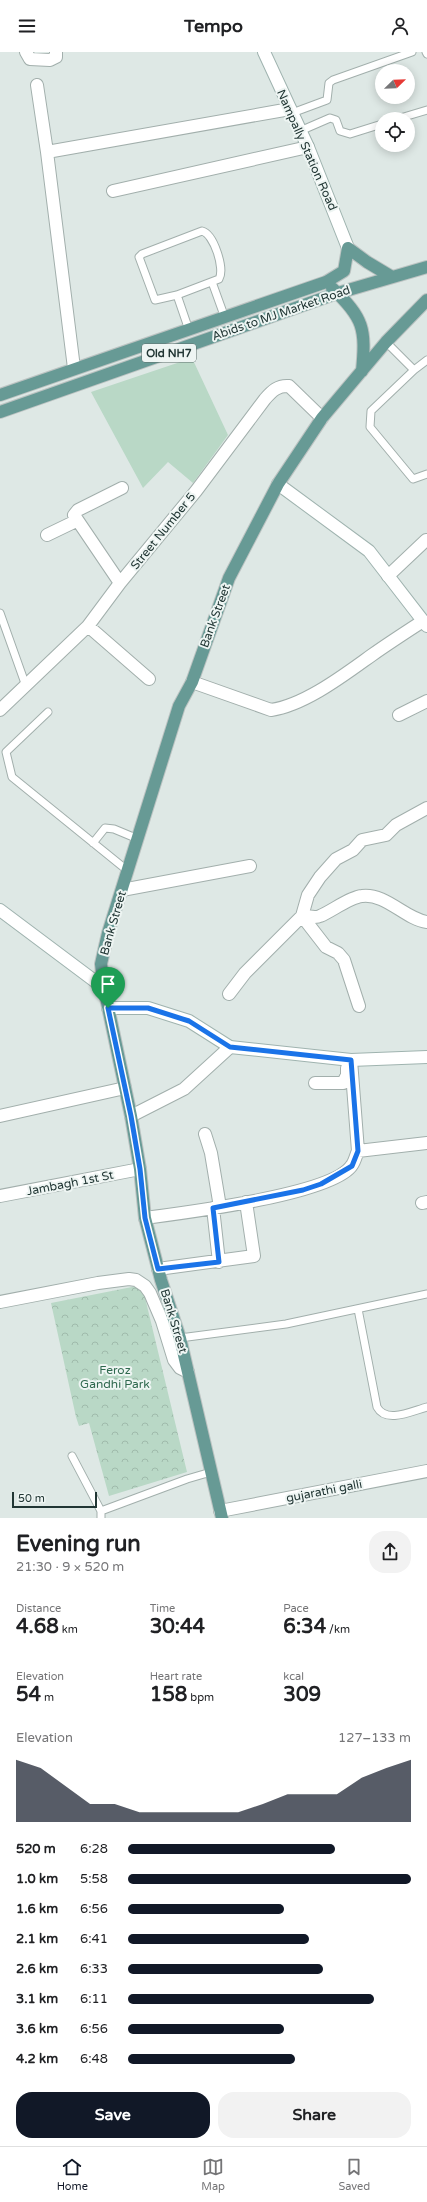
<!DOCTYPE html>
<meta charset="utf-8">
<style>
:root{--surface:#fff;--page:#f2f2f2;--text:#202124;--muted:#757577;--line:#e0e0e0;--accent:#111827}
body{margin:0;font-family:"Varela Round",sans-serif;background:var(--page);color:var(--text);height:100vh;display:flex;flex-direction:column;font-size:15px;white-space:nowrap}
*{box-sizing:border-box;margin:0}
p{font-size:13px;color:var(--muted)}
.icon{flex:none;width:22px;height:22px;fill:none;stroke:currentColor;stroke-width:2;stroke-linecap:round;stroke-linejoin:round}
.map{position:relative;height:1466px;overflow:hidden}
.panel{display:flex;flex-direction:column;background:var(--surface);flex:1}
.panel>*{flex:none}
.needle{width:26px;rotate:67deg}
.fabs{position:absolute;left:375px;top:12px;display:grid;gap:8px}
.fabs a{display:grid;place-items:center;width:40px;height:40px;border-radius:50%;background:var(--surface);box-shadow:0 2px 10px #0003;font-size:20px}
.scale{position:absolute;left:12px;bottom:10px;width:85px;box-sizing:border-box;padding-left:4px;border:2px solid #213634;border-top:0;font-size:11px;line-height:14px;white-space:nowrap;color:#213634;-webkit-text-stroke:3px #eef5f3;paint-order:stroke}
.pin{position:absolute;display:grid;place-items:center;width:34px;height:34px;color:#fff;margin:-41px -17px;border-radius:50% 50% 50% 0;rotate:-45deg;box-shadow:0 0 4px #0007}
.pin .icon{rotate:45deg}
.round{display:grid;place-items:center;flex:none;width:42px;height:42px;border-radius:16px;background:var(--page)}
.head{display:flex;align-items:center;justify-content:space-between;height:68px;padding:0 16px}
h1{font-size:22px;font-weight:700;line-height:30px}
.stats{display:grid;grid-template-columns:repeat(3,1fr);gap:6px;height:68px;padding:4px 16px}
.stats div{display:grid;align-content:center}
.stats b{font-size:20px;font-weight:700}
.stats small{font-size:11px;font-weight:400}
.stats p{font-size:11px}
.chart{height:112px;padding:8px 16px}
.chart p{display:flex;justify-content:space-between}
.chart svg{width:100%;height:72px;margin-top:4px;fill:var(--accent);opacity:.7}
.cta{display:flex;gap:8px;margin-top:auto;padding:8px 16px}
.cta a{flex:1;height:46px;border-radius:16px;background:var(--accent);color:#fff;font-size:16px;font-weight:700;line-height:46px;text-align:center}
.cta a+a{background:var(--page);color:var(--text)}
ul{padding:0 16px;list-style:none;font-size:13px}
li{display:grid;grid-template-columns:64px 48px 1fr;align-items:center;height:30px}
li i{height:10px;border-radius:5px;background:var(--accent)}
header{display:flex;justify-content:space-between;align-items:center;height:52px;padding:0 16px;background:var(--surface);font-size:18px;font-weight:700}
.tab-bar{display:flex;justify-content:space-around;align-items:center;height:56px;border-top:1px solid var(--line);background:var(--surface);font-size:11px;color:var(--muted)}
.tab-bar a{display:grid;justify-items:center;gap:2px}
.tab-bar .on{color:var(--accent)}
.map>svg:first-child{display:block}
.grass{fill:#b9d8c6}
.park{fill:url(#park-crowns)}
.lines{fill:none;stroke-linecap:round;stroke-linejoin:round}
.lane-casing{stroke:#a2afac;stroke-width:9}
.street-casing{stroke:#a2afac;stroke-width:14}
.secondary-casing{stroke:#9fb3af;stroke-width:14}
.primary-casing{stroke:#bcc3c2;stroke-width:14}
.lane{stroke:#fff;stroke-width:7}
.street{stroke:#fff;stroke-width:12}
.secondary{stroke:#fff;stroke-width:12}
.primary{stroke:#679a95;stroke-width:12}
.route-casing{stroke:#fff;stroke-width:8}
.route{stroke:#1a73e8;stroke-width:5}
.labels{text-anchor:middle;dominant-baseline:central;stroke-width:4;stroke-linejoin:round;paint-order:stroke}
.shield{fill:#eef5f3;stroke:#5e6f6d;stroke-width:1}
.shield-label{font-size:11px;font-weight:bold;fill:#213634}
.street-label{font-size:12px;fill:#213634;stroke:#eef5f3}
.park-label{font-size:12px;fill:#30694f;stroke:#eef5f3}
</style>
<header><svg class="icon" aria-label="menu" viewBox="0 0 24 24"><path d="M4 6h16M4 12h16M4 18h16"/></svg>Tempo<svg class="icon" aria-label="person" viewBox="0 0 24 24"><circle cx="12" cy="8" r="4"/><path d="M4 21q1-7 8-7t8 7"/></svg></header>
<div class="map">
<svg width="427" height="1466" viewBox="0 0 427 1466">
<defs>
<pattern id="park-crowns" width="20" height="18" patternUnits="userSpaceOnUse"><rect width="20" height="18" fill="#b9d8c6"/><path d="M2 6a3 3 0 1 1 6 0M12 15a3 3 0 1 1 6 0" fill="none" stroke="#9fbaab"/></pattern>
</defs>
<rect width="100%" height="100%" fill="#dee8e5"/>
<!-- grass -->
<path class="grass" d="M192,306L228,383L193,431L168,410L143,436L91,340Z"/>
<!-- park -->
<path class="park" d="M142,1233L187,1420L109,1444L89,1371L79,1374L76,1365L51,1251Z"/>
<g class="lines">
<!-- lane casing -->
<g class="lane-casing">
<path id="lane" d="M426,0L427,2
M292,61L327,48L329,31L333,28L412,0
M397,67L427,58
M300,79L330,66L336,68L340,79L350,82L382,72
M202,179C214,182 225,217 219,227L177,243L155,248L139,205L142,202Z
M212,230L225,266
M177,243L189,278
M386,290L414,318L371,359L370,375L413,427L427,422
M414,318L427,308
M0,561L26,634
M48,660L6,700L12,725L128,819
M93,791L105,776L114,777L138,787
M358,1257L377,1355C386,1372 412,1359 427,1355
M180,1286L286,1272L427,1242
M72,1404L101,1459
M101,1466V1459L187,1427L211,1420"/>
</g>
<!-- street casing -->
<g class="street-casing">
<path id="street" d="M26,0L30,7L50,8L56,5V0
M37,33L47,100L74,316
M47,100L290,57
M113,139L308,95
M47,483L76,469
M388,524L426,488
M120,531L74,463L78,458L122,436
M88,574L149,627
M192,630L271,658C305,653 344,623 372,603C389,591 406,580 423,569
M0,658L88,574L120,531L196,439L265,347C272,339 278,333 289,334L322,366
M399,663L427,649
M122,838L250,814
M229,942L245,921L302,864C308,863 314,867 320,864C332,859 350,845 362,844C386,841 405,867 427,870
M359,954L344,908L338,901L326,895L302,864L308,843L320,825L336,807L353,798L362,788L386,783L396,773L427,756
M351,1008L358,1099
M315,1031H343L347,1023V1016
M0,1064L125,1036
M131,1064L184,1037L230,995
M205,1082L211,1101L220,1155
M0,1144L140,1117
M422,1151L427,1150
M213,1156L219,1210
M145,1166C183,1161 334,1142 352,1113C355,1109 356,1103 358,1099L427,1091
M158,1217L254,1204L246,1150
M0,1250L98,1231L129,1227L136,1228L145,1234L150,1241L162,1269L174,1308L180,1316L188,1320
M220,1459L427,1419"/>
</g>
<!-- secondary casing -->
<g class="secondary-casing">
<path id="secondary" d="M264,0L308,95L348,196
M278,432L369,499L427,574
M0,858L104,936
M108,956H148L189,969L230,995L351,1008L427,1005"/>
</g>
<!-- primary casing -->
<g class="primary-casing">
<path id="primary" d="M332,236C364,266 366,277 362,319
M0,343L326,230L344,219L348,196L367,210L392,225
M0,360L338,241L427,215
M222,1466L180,1286L161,1228L145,1166L140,1117L131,1064L104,936L101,912L108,881L179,654L192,630L229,526L278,432L322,366L386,290L427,248"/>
</g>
<!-- lane -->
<use href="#lane" class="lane"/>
<!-- street -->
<use href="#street" class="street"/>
<!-- secondary -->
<use href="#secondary" class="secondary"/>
<!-- primary -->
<use href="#primary" class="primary"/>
</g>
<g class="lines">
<!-- route casing -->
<g class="route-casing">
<path id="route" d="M108,956H148L189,969L230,995L351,1008L358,1099L352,1114L321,1132L303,1138L213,1156L219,1210L158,1217L145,1166L140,1117L131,1064Z"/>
</g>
<!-- route -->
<use href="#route" class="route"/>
</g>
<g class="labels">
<!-- shield labels -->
<rect class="shield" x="142" y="292" width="54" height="18" rx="3"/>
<g class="shield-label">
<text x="169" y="301">Old NH7</text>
</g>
<!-- street labels -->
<g class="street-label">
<text transform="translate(307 98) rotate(66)">Nampally Station Road</text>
<text transform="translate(281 261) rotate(-19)">Abids to MJ Market Road</text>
<text transform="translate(163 479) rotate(-51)">Street Number 5</text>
<text transform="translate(215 564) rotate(-70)">Bank Street</text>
<text transform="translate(113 871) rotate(-74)">Bank Street</text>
<text transform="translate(70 1131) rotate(-11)">Jambagh 1st St</text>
<text transform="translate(174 1269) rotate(73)">Bank Street</text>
<text transform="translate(324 1439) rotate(-11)">gujarathi galli</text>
</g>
<!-- park labels -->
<g class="park-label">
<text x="115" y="1318">Feroz<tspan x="115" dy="14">Gandhi Park</tspan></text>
</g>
</g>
</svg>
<div class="fabs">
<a><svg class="needle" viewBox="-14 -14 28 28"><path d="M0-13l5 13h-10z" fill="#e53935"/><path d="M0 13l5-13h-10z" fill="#757577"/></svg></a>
<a><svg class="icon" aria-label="locate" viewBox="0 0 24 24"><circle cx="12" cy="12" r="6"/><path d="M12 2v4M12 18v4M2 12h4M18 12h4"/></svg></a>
</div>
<div class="scale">50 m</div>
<div class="pin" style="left:108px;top:956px;background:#1e9e55"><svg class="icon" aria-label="arrive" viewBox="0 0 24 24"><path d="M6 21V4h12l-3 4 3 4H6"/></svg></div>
</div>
<section class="panel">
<div class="head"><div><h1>Evening run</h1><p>21:30 · 9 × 520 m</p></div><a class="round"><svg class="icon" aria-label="share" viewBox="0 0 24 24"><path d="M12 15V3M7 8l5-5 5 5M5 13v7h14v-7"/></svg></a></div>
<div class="stats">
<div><p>Distance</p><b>4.68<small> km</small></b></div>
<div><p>Time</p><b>30:44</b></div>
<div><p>Pace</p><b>6:34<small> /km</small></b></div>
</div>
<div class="stats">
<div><p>Elevation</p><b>54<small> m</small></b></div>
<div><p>Heart rate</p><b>158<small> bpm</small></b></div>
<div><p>kcal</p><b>309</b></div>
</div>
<div class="chart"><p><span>Elevation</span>127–133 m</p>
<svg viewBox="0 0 160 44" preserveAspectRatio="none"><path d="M0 44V6L10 11L20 22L30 33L40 33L50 38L60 38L70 38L80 38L90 38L100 33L110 27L120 27L130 27L140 17L150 11L160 6V44z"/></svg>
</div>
<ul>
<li><b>520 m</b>6:28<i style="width:73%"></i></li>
<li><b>1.0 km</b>5:58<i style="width:100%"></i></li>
<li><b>1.6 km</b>6:56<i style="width:55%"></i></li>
<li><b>2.1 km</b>6:41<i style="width:64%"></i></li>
<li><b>2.6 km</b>6:33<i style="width:69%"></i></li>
<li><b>3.1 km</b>6:11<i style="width:87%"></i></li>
<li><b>3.6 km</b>6:56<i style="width:55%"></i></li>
<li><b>4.2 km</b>6:48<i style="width:59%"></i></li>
</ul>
<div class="cta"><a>Save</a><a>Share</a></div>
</section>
<nav class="tab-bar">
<a class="on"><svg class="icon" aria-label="home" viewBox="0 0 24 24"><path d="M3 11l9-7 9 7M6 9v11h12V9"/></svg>Home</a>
<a><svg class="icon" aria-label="map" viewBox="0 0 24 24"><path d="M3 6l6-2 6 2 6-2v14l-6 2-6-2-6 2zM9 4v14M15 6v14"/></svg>Map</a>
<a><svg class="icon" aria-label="saved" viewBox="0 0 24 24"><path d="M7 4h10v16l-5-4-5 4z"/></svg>Saved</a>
</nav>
